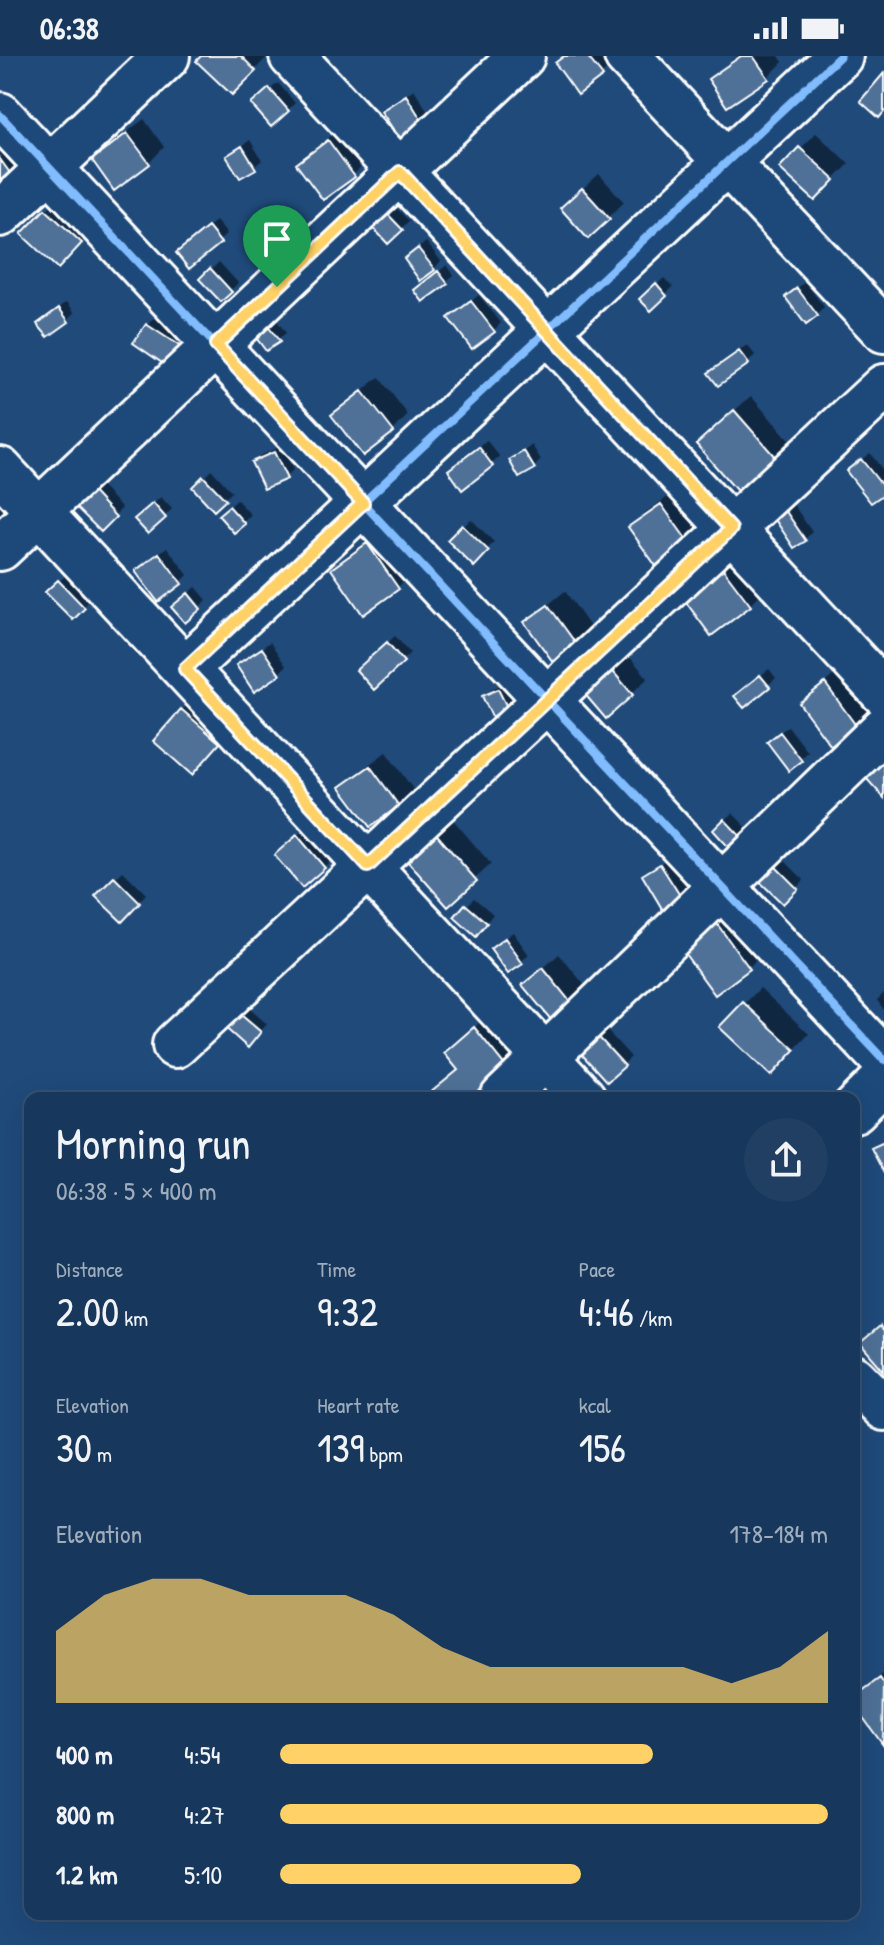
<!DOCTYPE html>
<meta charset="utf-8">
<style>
:root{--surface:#17385c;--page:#203f62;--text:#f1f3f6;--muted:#9eacbb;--line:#365272;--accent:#ffd166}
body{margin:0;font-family:"Patrick Hand",sans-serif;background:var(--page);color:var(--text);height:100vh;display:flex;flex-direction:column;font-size:30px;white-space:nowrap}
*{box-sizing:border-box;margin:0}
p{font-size:26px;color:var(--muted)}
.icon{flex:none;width:44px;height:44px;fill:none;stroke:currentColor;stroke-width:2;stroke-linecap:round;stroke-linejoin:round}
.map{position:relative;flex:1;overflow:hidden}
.side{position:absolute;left:24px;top:1036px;width:836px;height:828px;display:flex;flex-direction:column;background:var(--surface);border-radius:16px;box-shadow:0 8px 32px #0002,0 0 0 2px var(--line)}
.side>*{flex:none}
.pin{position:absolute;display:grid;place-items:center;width:68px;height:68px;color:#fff;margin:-82px -34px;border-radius:50% 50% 50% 0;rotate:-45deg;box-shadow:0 0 8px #0007}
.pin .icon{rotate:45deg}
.round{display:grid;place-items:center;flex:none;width:84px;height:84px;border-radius:42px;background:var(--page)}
.head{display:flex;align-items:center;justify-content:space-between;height:136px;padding:0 32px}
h1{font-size:44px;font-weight:600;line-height:60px}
.stats{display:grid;grid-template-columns:repeat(3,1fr);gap:12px;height:136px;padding:8px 32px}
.stats div{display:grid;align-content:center}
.stats b{font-size:40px;font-weight:600}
.stats small{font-size:22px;font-weight:400}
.stats p{font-size:22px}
.chart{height:224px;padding:16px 32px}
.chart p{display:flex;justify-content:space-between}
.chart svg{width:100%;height:144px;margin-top:8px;fill:var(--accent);opacity:.7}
ul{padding:0 32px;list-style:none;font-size:26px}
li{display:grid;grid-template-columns:128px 96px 1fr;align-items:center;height:60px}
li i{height:20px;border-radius:10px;background:var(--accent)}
.status{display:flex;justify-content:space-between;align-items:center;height:56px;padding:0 40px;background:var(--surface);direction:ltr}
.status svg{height:22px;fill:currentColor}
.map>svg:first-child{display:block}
.shadow{fill:#0007}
.building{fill:#507197;stroke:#fff;stroke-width:2}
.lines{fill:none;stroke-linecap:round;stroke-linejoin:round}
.minor-casing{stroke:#fff;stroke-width:50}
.minor{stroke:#1f4a7a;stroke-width:44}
.cycleway-casing{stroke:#1f4a7a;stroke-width:13}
.cycleway{stroke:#80bcff;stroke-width:8}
.route-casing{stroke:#fff;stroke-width:16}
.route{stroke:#ffd166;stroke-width:10}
</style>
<div class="status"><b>06:38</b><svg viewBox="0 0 49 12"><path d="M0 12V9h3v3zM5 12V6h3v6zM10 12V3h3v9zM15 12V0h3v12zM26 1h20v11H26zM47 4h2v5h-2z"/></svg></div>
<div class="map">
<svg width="884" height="1889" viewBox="0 0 884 1889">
<rect width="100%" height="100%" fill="#1f4a7a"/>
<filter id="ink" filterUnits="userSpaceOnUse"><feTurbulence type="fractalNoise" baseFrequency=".0125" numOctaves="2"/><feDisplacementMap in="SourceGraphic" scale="16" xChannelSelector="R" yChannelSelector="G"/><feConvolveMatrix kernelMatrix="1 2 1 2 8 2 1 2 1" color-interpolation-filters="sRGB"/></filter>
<g filter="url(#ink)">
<!-- shadow -->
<path class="shadow" d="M204,0H268L248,21Z
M565,0H600L609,11L601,19Z
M737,0H779L783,6L768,21L728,48L710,23Z
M278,27L295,47L288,54L261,41Z
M414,33L432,62L425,69L383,55Z
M144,63L164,91L149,107L94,104L110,89Z
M344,70L369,104L353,119L299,108L314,93Z
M816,77L849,108L815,143L782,112Z
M250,84L262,104L254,111L229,100Z
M0,86L36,117L0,148Z
M599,118L624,146L609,161L578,137Z
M62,138L96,171L73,195L24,178Z
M388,143L409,165L388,185L367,163Z
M216,165L227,178L190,210L186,189Z
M426,186L441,205L434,213L414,196Z
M219,206L238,227L221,244L202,223Z
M447,209L454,219L424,243V227Z
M664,222L673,231L651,252L642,243Z
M805,226L824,251L817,259L795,234Z
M479,239L501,267L493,275L450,262Z
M67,246L75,257L48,279L47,261Z
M270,255L286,277L267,293L258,264Z
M155,261L187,283L175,301L135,286Z
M747,289L755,299L748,307L711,317Z
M379,321L408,359L393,375L334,359Z
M751,340L790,385L738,432L714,373Z
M487,385L500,401L463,431L458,407Z
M532,389L541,404L534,411L511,405Z
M282,390L293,414L286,421L254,406L261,399Z
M870,397L884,416V435L856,408Z
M212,414L232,436L214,452L195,431Z
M99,428L122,452L101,474L77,450Z
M678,434L704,470L688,486L631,472L646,456Z
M161,441L172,453L164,461L144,456Z
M237,444L251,459L243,466L228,452Z
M0,445L9,456L0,465Z
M793,448L812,476L805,483L776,462Z
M471,463L494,486L474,508L450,484Z
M383,473L413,516L397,532L333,513L349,498Z
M730,487L765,533L750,549L677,530Z
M167,491L188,519L180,527L145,508Z
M67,518L91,543L73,561L48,536Z
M196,531L207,544L185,564L181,544Z
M565,535L591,572L576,588L527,566Z
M395,580L410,597L374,631L366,607Z
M270,586L286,610L279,617L238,609Z
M621,591L648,622L607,660L595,614Z
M769,613L776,622L745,649L744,633Z
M841,613L872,654L831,688L801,647Z
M505,627L514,644L507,652L485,641L492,633Z
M198,639L234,670L208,701L182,654Z
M788,670L808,696L789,713L777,679Z
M386,696L413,733L398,748L343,731L359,716Z
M733,757L751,777L733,794L715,774Z
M449,759L491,808L448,848L405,799Z
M314,765L340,795L324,811L292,784Z
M668,802L692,840L685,847L644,819Z
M782,802L804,824L783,846L761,824Z
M123,815L146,838L122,863L98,840Z
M474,842L493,858L483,871L457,861Z
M729,847L764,896L748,912L679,887Z
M513,876L529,899L508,916L500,886Z
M559,898L591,937L557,968L525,929Z
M760,932L809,978L786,1002L722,971Z
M884,937V954L877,944Z
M243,947L267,968L255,982L236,954Z
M490,957L521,995L468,1042H426L459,1012L447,997Z
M602,969L631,1001L607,1024L579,992Z
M552,1021L570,1042H528Z
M884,1617V1686L883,1687L854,1642Z"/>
<!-- building -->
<path class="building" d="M201,0H241L256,15L232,39L196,5Z
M564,0H587L603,20L578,39L555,7Z
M741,0H753L769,23L727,51L708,23Z
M884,17V56L879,62L860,45Z
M269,32L289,55L271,71L251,48Z
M406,39L426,71L402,87L381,55Z
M127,77L150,108L114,135L92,104Z
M328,84L355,121L323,144L296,108Z
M242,90L256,113L240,122L226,100Z
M799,91L835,124L815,145L779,112Z
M0,103L22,134L0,150Z
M582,132L610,163L588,183L560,152Z
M379,149L403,174L388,188L365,163Z
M45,153L82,187L58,213L21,178Z
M208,171L221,187L189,213L176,197Z
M418,192L435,214L420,225L404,203Z
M210,212L232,236L221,246L199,223Z
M438,215L448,228L423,246L414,234Z
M656,227L667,240L651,255L639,243Z
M797,232L818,260L806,269L785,241Z
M471,245L495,276L472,293L448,262Z
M59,252L69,266L48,281L37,268Z
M261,261L280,286L266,295L248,271Z
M146,268L181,291L168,311L133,287Z
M739,295L749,308L718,330L708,317Z
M362,335L394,376L363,400L331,359Z
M734,354L776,402L737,435L696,388Z
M479,391L493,410L462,434L448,414Z
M524,395L535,413L519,422L509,404Z
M274,396L287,423L264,433L251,406Z
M861,403L884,432V438L871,447L846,415Z
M203,420L226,444L214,455L192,431Z
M91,434L116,461L101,476L75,450Z
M153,447L166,462L148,478L134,463Z
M661,448L689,487L656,510L628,471Z
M229,450L245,468L234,477L218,459Z
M785,454L806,485L794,492L774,462Z
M462,469L489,495L474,511L447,484Z
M367,487L399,533L363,559L331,513Z
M159,497L182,528L158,546L135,515Z
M714,501L751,550L711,580L674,530Z
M58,524L85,552L73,564L45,536Z
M188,537L201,553L185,567L171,551Z
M548,549L577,589L553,606L524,566Z
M387,586L404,606L374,634L356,614Z
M262,592L280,619L254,636L236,609Z
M604,605L633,639L606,663L577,629Z
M760,619L770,631L744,652L734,640Z
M825,627L857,671L831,690L799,647Z
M498,633L508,653L492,661L482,640Z
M181,653L220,687L192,719L153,685Z
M780,676L802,705L789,715L767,686Z
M884,695V742L856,711Z
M370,710L399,750L370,771L340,731Z
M724,763L745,785L733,796L713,774Z
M432,773L477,825L448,851L402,799Z
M297,779L325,812L302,832L274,799Z
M660,808L686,849L667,861L642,819Z
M773,808L798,833L783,848L758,824Z
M114,821L140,847L122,866L95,840Z
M465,848L487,867L476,881L454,861Z
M712,861L750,913L715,939L677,887Z
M505,882L523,908L508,918L490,893Z
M543,912L577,954L557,971L522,929Z
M743,946L795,994L771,1020L719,971Z
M234,953L261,976L248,992L221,968Z
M474,971L507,1012L471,1042H424L458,1014L444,997Z
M593,975L625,1010L607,1026L576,992Z
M884,1086V1117L871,1092Z
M880,1270L884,1276V1315L860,1287Z
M880,1622L884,1628L883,1689L854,1649V1641Z"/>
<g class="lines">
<!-- minor casing -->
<g class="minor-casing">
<path id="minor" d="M292,0L884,637
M627,0L884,274
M0,59L884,1004
M0,158L167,0
M0,414L583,1042
M0,492L522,0
M185,613L840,0
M175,989L884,331
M503,1042L884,673
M854,1054L884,1024
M854,1322L884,1352"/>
</g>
<!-- minor -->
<use href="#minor" class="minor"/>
<!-- cycleway casing -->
<g class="cycleway-casing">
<path id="cycleway" d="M0,59L884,1004
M185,613L840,0"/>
</g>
<!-- cycleway -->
<use href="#cycleway" class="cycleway"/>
</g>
</g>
<g class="lines" filter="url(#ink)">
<!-- route casing -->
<g class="route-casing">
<path id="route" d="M400,116L731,473L368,810L185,613L363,447L216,289Z"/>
</g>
<!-- route -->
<use href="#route" class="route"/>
</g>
</svg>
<div class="pin" style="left:277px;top:231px;background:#1e9e55"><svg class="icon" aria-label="arrive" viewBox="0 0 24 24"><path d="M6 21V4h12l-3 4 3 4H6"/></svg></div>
<section class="side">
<div class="head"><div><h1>Morning run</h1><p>06:38 · 5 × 400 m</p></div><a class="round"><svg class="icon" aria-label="share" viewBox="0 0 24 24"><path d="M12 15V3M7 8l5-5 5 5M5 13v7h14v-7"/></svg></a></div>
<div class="stats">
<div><p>Distance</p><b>2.00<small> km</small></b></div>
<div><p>Time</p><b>9:32</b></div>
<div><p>Pace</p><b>4:46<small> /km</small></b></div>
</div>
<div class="stats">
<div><p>Elevation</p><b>30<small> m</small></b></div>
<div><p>Heart rate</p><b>139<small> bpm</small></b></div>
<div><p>kcal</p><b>156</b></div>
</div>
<div class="chart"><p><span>Elevation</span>178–184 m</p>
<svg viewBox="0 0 160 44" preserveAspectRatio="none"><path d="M0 44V22L10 11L20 6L30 6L40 11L50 11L60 11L70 17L80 27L90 33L100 33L110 33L120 33L130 33L140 38L150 33L160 22V44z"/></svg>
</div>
<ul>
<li><b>400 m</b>4:54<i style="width:68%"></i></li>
<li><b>800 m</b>4:27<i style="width:100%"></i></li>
<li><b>1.2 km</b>5:10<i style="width:55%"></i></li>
</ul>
</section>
</div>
